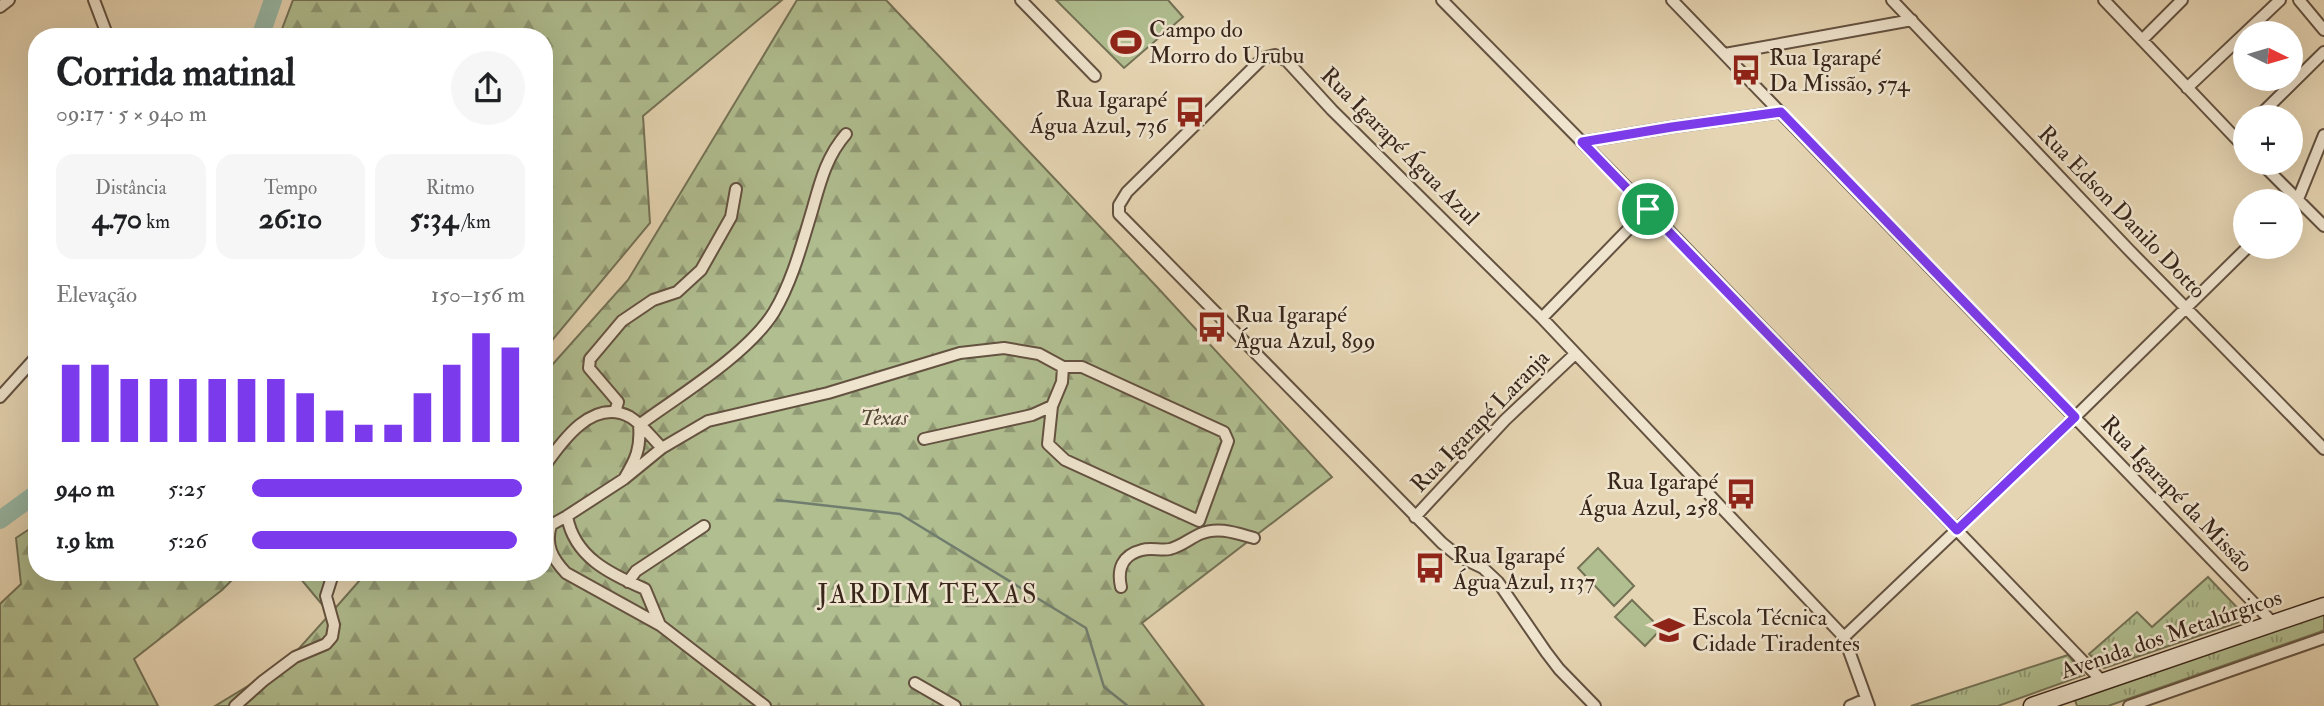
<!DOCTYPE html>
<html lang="pt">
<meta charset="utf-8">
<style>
:root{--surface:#fff;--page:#f6f6f6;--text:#202124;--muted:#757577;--accent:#7c3aed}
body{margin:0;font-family:"IM FELL Double Pica",serif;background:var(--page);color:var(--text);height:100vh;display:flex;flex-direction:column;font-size:26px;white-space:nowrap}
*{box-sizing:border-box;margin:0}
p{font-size:23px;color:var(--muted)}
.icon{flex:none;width:38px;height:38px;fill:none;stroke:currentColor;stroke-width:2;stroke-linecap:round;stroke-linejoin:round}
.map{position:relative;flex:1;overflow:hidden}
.details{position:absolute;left:28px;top:28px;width:525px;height:553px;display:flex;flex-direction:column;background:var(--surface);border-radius:28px;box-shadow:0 7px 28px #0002}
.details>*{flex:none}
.needle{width:46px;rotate:95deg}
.fabs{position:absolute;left:2233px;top:21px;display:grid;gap:14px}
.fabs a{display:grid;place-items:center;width:70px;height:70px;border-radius:50%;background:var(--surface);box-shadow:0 7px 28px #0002;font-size:35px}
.pin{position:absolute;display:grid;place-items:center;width:60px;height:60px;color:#fff;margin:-30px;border:4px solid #fff;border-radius:50%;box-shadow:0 2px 7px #0007}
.round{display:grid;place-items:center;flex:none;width:74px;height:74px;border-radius:37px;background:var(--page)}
.headline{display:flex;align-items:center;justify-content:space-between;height:119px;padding:0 28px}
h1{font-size:38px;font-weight:700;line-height:52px}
.figures{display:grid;grid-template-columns:repeat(3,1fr);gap:10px;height:119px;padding:7px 28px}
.figures div{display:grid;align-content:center;border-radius:18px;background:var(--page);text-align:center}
.figures b{font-size:30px;font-weight:700}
.figures small{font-size:19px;font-weight:400}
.figures p{font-size:19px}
.chart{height:196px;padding:14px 28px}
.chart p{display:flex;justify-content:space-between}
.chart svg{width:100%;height:126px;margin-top:7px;stroke:var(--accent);stroke-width:6}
ul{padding:0 28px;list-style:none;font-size:23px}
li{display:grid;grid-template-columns:112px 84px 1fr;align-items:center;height:52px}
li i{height:18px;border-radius:9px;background:var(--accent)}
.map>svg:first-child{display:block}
.grass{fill:url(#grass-tufts);stroke:#747256;stroke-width:2}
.forest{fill:url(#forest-firs);stroke:#747256;stroke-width:2}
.pitch{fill:#b0be90;stroke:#747256;stroke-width:2}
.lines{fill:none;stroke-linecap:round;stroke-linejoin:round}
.stream{stroke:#717e6f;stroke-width:2.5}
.river{stroke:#97b9a7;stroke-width:18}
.minor-casing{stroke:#645241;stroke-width:14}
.secondary-casing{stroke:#39261b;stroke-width:19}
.minor{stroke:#efe4ce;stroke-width:10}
.secondary{stroke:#efe4ce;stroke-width:16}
.route-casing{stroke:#fff;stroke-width:14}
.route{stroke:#7c3aed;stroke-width:9}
.labels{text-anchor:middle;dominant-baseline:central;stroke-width:5;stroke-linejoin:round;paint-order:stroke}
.poi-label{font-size:23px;fill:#39261b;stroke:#efe4ce;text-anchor:start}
.street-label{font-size:23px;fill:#39261b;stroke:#efe4ce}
.park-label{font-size:23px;font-style:italic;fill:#574c38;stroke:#efe4ce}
.quarter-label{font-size:26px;letter-spacing:2px;fill:#39261b;stroke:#efe4ce}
</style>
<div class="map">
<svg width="2324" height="706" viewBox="0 0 2324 706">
<defs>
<pattern id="grass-tufts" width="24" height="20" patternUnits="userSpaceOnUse" patternTransform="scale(1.75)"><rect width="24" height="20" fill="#b0be90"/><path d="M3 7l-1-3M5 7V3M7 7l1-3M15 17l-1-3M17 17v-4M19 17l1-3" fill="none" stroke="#909a75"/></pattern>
<pattern id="forest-firs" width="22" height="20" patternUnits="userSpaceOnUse" patternTransform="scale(1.75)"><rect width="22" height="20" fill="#b0be90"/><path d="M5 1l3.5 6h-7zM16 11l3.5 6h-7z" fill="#909a75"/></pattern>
</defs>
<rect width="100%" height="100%" fill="#e6d5b3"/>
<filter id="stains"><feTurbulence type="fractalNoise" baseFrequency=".00286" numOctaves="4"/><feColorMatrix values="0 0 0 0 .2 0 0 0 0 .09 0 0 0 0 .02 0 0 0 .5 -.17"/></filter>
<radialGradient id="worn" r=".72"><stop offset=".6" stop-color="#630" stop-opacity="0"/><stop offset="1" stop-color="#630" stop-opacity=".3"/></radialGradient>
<!-- grass -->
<path class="grass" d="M2208,577L2248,619L2104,668L2089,654L2137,612L2152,627Z
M2324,614V630L2320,632L2108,706H2077L2075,700Z
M2068,655L2084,675L1998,706H1911Z"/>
<!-- forest -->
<path class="forest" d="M293,0H782L643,116L650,223L544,350V37H279Z
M797,0H886L1157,287L1332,477L1142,623L1204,706H215L286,663L330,614L295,572H328L331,613L367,572H544V374L628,280Z
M37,524V572H240L222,590L134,659L158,706H0V604L21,584L16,538Z"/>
<!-- pitch -->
<path class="pitch" d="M1056,0H1168L1183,17L1124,68Z
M1598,548L1634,586L1614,606L1578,568Z
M1632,600L1661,629L1645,646L1615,617Z"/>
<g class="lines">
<!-- stream -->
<path class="stream" d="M777,500L900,514L1086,628L1104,687L1128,706"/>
<!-- river -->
<path class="river" d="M260,37L273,0
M0,520L37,493"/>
<!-- minor casing -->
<g class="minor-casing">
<path id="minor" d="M94,0L108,37
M1021,0L1095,76
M1442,0L1648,209L2102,681
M1672,0L2273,623
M1892,0L2128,249L2324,449
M2104,0L2245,148
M2299,0L2324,30
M0,7L9,0
M2142,40L2182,0
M1725,54L1912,20
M2187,88L2280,0
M2258,117L2324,52
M1582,142L1672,127L1781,112
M2261,163L2324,226
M2291,206L2298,199L2324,135
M1542,318L1648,209
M0,397L37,356
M1052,406L1048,444L1065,460L1199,521L1228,441L1224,432L1082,367H1063
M615,412L618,402L589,368L590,359L622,321L653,300L677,292L701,270L731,217L736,189
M662,448L708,421L828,393L960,353L1004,348L1039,354L1063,367L1062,382L1052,406L1032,415L924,439
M544,467C562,441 593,397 630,417C642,424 652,438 662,448L624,479L567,516
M624,479C636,459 641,448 639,425C680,395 748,354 774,312C792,282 802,244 812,211C820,183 826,157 846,134
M1415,517L1505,420L1575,354
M628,582L636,571L704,526
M1121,587C1117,569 1122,555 1142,550C1151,547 1161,551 1170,549C1182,546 1189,539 1200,534C1218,526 1236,533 1254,538
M660,625L645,589C610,574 574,557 567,516L551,525C545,545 552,558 566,573L660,625L765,706
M1844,637L2075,417L2248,247
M915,683L955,706
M235,706L263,681L295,657L326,644L332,637L334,625L326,596L333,574L336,572
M1595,706L1559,669L1546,652L1498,582L1483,568L1458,556L1442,543L1119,214V205L1127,192L1263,58L1275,55L1287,61L1332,110L1542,318L1844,637L1869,706
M1850,706L1866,699
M2129,706L2324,638"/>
</g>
<!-- secondary casing -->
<g class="secondary-casing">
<path id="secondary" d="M2032,706L2324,606"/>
</g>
<!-- minor -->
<use href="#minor" class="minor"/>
<!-- secondary -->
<use href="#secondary" class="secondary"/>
</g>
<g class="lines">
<!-- route casing -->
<g class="route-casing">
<path id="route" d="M1781,112L2075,417L1957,530L1582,142L1672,127Z"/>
</g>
<!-- route -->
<use href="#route" class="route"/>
</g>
<!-- icons -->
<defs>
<g id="stadium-bare" transform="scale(2.415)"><path d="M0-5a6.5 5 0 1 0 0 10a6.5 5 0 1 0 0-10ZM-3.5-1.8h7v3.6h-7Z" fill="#8f2418" stroke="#efe4ce" stroke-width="2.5" paint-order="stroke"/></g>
<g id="bus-bare" transform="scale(2.415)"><path d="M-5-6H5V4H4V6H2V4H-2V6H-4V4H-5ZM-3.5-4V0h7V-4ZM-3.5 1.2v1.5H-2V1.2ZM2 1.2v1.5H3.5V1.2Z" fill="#8f2418" stroke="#efe4ce" stroke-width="2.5" paint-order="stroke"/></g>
<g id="university-bare" transform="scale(2.415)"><path d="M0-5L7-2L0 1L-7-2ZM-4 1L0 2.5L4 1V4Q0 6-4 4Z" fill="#8f2418" stroke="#efe4ce" stroke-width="2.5" paint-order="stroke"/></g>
</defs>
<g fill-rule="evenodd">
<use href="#stadium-bare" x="1126" y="42"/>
<use href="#bus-bare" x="1746" y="70"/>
<use href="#bus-bare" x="1190" y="112"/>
<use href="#bus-bare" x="1212" y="327"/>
<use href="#bus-bare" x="1741" y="494"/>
<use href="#bus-bare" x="1430" y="568"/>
<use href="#university-bare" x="1669" y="630"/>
</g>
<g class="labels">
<!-- poi labels -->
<g class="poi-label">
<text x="1149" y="29">Campo do<tspan x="1149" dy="26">Morro do Urubu</tspan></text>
<text x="1769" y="57">Rua Igarapé<tspan x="1769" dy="26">Da Missão, 574</tspan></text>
<text x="1167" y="99" text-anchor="end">Rua Igarapé<tspan x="1167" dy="26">Água Azul, 736</tspan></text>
<text x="1235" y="314">Rua Igarapé<tspan x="1235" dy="26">Água Azul, 899</tspan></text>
<text x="1718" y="481" text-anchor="end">Rua Igarapé<tspan x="1718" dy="26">Água Azul, 258</tspan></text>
<text x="1453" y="555">Rua Igarapé<tspan x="1453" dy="26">Água Azul, 1137</tspan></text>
<text x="1692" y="617">Escola Técnica<tspan x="1692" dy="26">Cidade Tiradentes</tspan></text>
</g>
<!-- street labels -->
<g class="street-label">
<text transform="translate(1400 146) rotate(45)">Rua Igarapé Água Azul</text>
<text transform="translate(2122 212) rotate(46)">Rua Edson Danilo Dotto</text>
<text transform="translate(1480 421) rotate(-46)">Rua Igarapé Laranja</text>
<text transform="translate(2177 494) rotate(46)">Rua Igarapé da Missão</text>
<text transform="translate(2171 634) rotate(-19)">Avenida dos Metalúrgicos</text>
</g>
<!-- park labels -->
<g class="park-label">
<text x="884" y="417">Texas</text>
</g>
<!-- quarter labels -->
<g class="quarter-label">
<text x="928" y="595">JARDIM TEXAS</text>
</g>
</g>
<rect width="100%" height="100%" filter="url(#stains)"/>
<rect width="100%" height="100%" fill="url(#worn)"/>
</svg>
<div class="fabs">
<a><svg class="needle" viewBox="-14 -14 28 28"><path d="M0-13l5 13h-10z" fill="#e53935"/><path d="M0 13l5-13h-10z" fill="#757577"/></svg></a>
<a>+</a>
<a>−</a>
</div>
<div class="pin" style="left:1648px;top:209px;background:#1e9e55"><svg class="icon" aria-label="arrive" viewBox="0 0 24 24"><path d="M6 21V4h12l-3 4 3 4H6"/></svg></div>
<section class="details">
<div class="headline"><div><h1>Corrida matinal</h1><p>09:17 · 5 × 940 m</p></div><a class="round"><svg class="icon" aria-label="share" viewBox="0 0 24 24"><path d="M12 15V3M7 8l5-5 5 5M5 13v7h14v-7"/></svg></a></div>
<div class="figures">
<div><p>Distância</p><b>4.70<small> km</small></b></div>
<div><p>Tempo</p><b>26:10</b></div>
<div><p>Ritmo</p><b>5:34<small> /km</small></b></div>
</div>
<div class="chart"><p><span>Elevação</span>150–156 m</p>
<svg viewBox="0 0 160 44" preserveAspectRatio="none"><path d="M5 44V17M15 44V17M25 44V22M35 44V22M45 44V22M55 44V22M65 44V22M75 44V22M85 44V27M95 44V33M105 44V38M115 44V38M125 44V27M135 44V17M145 44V6M155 44V11"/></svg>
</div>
<ul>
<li><b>940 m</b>5:25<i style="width:99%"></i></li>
<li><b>1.9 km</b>5:26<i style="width:97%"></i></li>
</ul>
</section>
</div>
